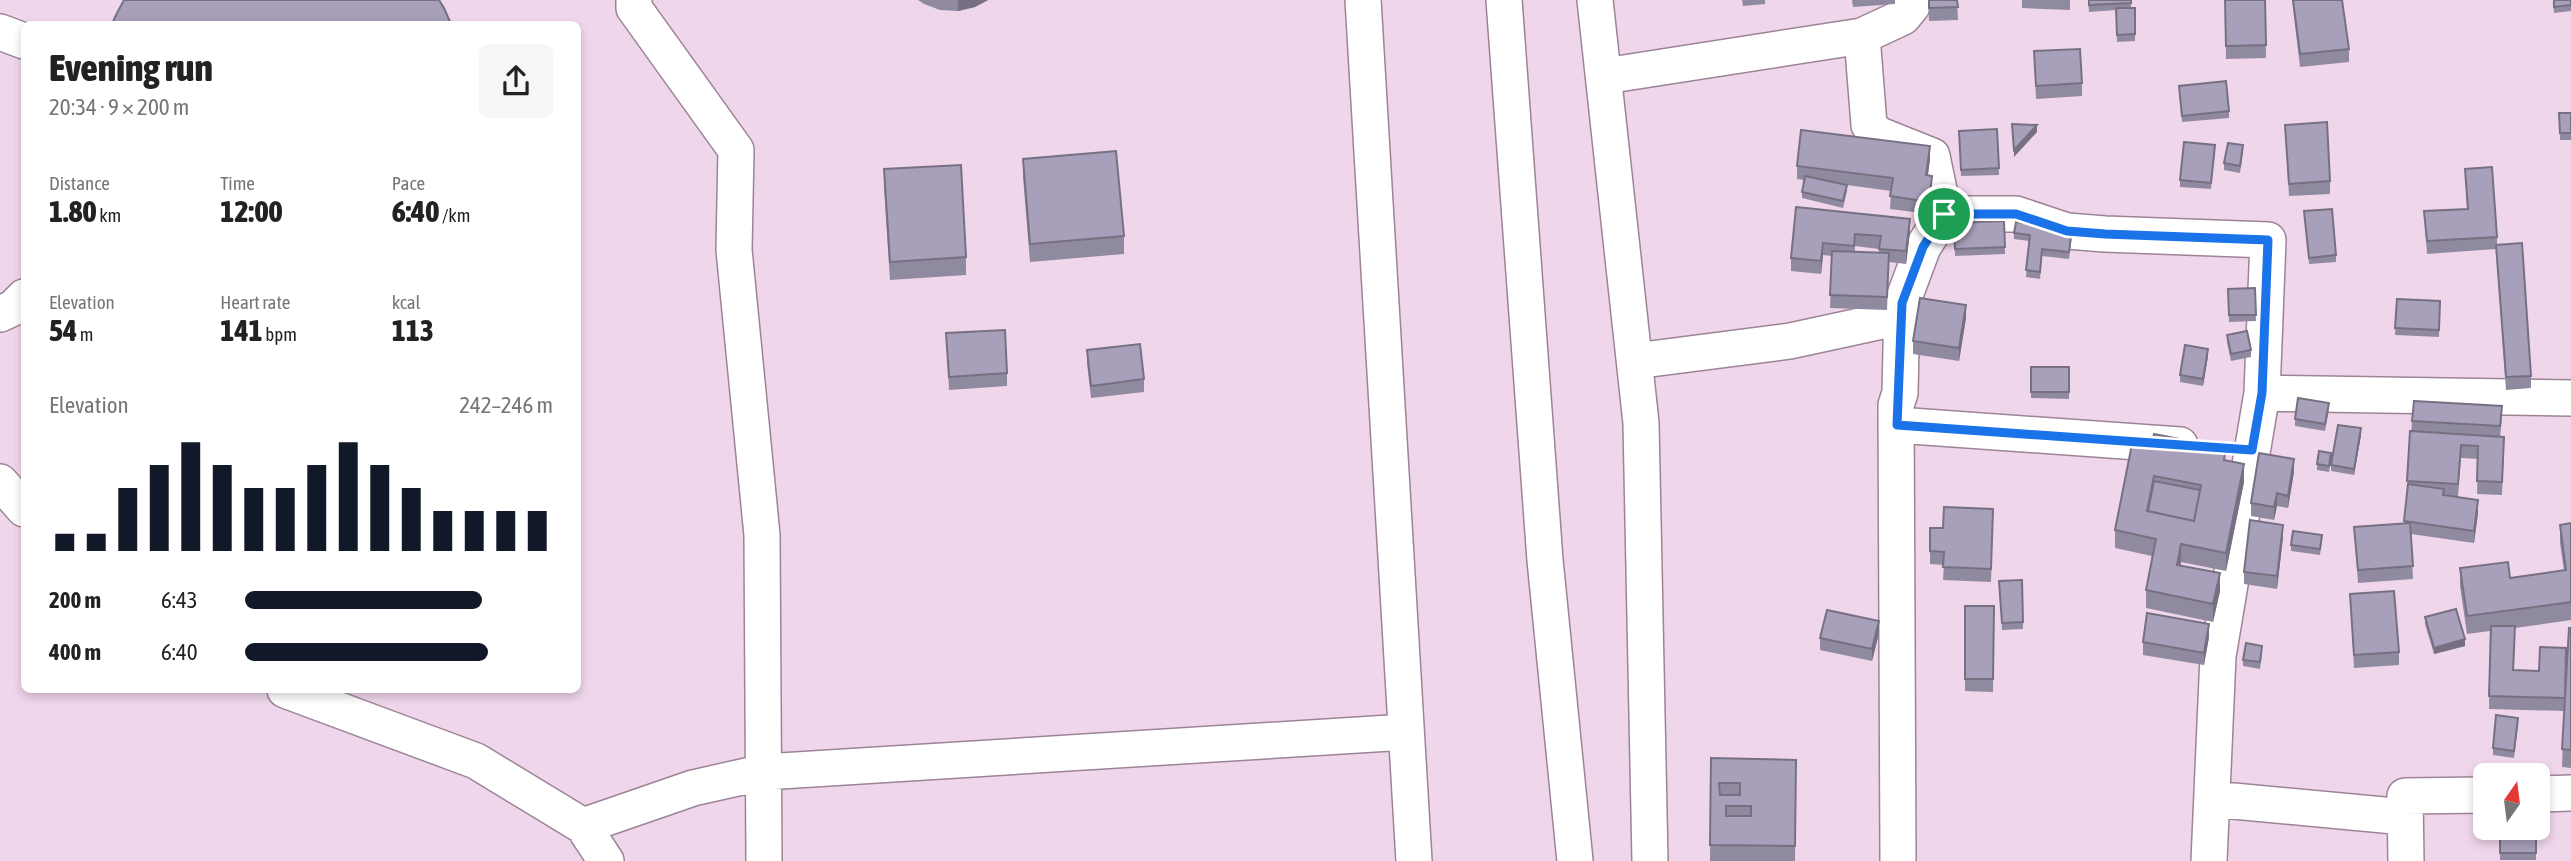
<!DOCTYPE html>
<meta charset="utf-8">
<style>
:root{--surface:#fff;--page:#f6f6f6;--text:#222;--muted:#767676;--accent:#111827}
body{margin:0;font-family:"Asap Condensed",sans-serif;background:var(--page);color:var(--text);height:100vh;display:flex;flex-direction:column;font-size:26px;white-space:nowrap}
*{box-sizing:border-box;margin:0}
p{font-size:23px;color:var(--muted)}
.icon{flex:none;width:38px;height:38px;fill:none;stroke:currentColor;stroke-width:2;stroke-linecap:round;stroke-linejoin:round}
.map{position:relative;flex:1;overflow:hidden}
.panel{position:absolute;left:21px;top:21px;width:560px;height:672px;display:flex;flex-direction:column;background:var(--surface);border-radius:10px;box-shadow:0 4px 10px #0003}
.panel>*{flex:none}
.needle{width:46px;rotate:14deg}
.controls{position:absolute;left:2473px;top:763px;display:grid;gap:14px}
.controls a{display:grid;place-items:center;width:77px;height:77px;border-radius:10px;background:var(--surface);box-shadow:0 4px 10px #0003;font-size:35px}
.pin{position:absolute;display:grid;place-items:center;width:60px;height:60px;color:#fff;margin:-30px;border:4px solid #fff;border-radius:50%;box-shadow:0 2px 7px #0007}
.round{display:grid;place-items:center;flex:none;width:74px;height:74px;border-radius:10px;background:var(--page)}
.headline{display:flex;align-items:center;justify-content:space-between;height:119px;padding:0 28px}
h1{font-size:38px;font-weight:800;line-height:52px}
.stats{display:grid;grid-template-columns:repeat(3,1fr);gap:10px;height:119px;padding:7px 28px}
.stats div{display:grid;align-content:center}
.stats b{font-size:30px;font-weight:800}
.stats small{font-size:19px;font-weight:400}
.stats p{font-size:19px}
.chart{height:196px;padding:14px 28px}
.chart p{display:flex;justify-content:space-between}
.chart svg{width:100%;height:126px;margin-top:7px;stroke:var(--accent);stroke-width:6}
ul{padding:0 28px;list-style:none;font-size:23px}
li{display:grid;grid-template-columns:112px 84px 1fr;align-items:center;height:52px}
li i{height:18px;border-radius:9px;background:var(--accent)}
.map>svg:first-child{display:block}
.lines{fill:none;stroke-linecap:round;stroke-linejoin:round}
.street-casing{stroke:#9c8497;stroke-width:38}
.street{stroke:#fff;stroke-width:35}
.wall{fill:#908aa0;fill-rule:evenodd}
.shaded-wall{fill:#767082}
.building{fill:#a8a0ba;stroke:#767082;stroke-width:2;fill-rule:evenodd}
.route-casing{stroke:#fff;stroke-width:14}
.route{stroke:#1a73e8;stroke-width:9}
</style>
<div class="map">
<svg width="2571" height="861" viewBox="0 0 2571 861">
<rect width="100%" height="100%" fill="#f0d6eb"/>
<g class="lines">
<!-- street casing -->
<g class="street-casing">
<path id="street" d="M634,0V8L736,150L734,250L762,535L764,861
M1363,0L1414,861
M1504,0L1545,560L1575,861
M1595,0L1641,423L1650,861
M0,32L24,41
M1605,76L1862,36
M1944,214H2016L2067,231L2105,234L2268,240L2262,393L2571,398
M0,314L13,308L24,297
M1635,361L1790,341L1901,317
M1897,425L2180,445
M0,482L24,509
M285,690L476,761L583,826L606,861
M2538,794L2571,793
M2212,799L2405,817
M583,826L693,788L764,772L1406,732
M1898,861L1896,405L1900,393L1902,303L1923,247L1944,214L1932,156L1877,134L1869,125L1862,36L1903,17L1912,6L1911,0
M2209,861L2218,656L2262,393
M2406,861L2405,796L2485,795"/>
</g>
<!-- street -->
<use href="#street" class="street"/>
</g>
<!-- wall -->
<path class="wall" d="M918,0H988L975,7L958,11L940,10L924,4Z
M1742,0H1765V4L1743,6Z
M1852,0H1895V4L1853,7Z
M1928,0H1957L1958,20L1929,21Z
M2022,0H2070V10L2022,8Z
M2088,0H2131V8H2135V41L2117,42L2116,10L2089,12Z
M2225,0H2265L2266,58L2226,59Z
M2292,0H2342L2349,49V62L2300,67Z
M2553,0H2571V11L2554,13Z
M2034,51L2082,83V96L2036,99Z
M2179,86L2229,111V118L2182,122Z
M2559,113H2571V140H2560Z
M2285,125L2330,181V194L2289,196Z
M1997,129L1999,175L1961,176L1959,131Z
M2215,152L2211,189L2180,187V180Z
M2243,152L2240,173L2224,170V163Z
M1023,159L1124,236V254L1030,262L1023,177Z
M1930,159L1928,175L1932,189L1929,214L1890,209L1891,191L1847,185V191L1843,208L1802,198V192L1804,180L1797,179V166Z
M884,169L966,257V275L890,280L884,187Z
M2465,169L2497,237V245L2531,376V388L2506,390L2496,249L2427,254L2424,211L2467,209Z
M1796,207L1910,232L1906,264L1889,262L1887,310L1830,308L1832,256L1823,255L1821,274L1791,271V258ZM1855,246L1879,249V253L1855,252Z
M2304,211L2336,255V262L2309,264Z
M2004,221L2005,254L1955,256L1954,223Z
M2014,233L2072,235L2069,259L2042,256L2040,279L2026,277L2029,241L2014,239Z
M2255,288L2256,321L2229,322L2228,289Z
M2397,299L2440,301L2439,337L2395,335Z
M1966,318L1959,361L1913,354V341Z
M946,333L1007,373V386L949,390Z
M2227,335L2251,350V357L2231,361L2227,342Z
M1087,350L1144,379V392L1091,398L1087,363Z
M2208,356L2203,386L2180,382V375Z
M2031,367H2069V399L2031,398Z
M2329,410L2325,431L2295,426V419Z
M2502,418L2500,437L2504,450L2502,495L2477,494L2478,459L2461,458L2458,497L2478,513L2474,543L2411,534L2413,579L2358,583L2354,527L2404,523L2407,493L2412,421Z
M2361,435L2354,475L2331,471V465Z
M2133,439L2226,460L2244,482L2226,571L2181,562L2180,566L2220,591L2213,622L2146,608V590L2152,556L2115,548V530Z
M2331,460L2329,472L2317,470V464Z
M2294,472L2288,508L2277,506L2274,520L2251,516V503Z
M1993,522L1991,582L1943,580L1944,565L1930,564V551L1943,528Z
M2571,523V620L2515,628L2514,670L2539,671L2566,648L2565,706L2571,628V768L2562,767L2564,711L2489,709L2490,631L2467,634L2460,586V568L2510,578L2564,571L2560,543V525Z
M2283,537L2277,589L2244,584V572Z
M2322,541L2320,555L2291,551V545Z
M2022,580L2023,629L2002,630L1999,581Z
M2350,594L2399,652V665L2354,668Z
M1965,606H1994L1993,692L1965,691Z
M2425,617L2465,646L2434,654L2425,624Z
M1879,633L1872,661L1820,650V638Z
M2209,637L2204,665L2143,655V642Z
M2262,653L2260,669L2243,666V660Z
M2518,725L2514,758L2493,755V748Z
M1711,758L1796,760L1795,861H1710Z
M2500,828H2536V860H2500Z"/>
<!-- shaded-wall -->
<path class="shaded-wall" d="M958,0H988L975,7L958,11Z
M2037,125V132L2014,157V150Z
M1930,146V159L1926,188V175Z
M1932,176V189L1929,214V202Z
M1910,219V232L1906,264V251Z
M1823,243V255L1821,274V261Z
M1966,305V318L1959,361V348Z
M2208,349V356L2203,386V379Z
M2361,428V435L2354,475V469Z
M2294,459V472L2288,508V496Z
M2244,464V482L2226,571V553Z
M2277,493V506L2274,520V507Z
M2478,500V513L2474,543V531Z
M2283,525V537L2277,589V576Z
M2181,544V562L2177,583V565Z
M2220,573V591L2213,622V604Z
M1879,621V633L1872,661V649Z
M2209,624V637L2204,665V653Z
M2465,639V646L2434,654V648Z"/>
<!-- building -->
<path class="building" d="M124,0H439L444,8L451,24H112L116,15Z
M1929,0H1957L1958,7L1929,8Z
M2089,0H2131V3L2089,5Z
M2225,0H2265L2266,45L2226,46Z
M2293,0H2342L2349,49L2300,54Z
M2554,0H2571V5L2554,7Z
M2116,8H2135V34L2117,35Z
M2080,49L2082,83L2036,86L2034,51Z
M2226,81L2229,111L2182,116L2179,86Z
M2559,113H2571V133H2560Z
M2327,122L2330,181L2289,184L2285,125Z
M2012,124L2037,125L2014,150Z
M1997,129L1999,168L1961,170L1959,131Z
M1801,130L1930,146L1926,175L1932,176L1929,202L1890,196L1893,178L1797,166Z
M2184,142L2215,145L2211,183L2180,180Z
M2228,143L2243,145L2240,166L2224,163Z
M1116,151L1124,236L1030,244L1023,159Z
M961,165L966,257L890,262L884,169Z
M2492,167L2497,237L2427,241L2424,211L2468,209L2465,169Z
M1805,176L1847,185L1843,201L1802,192Z
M1796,207L1910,219L1906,251L1879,249L1881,236L1855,234L1854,246L1823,243L1821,261L1791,258Z
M2332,209L2336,255L2309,258L2304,211Z
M2004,221L2005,247L1955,249L1954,223Z
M2016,222L2072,228L2069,252L2042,249L2040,272L2026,270L2030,235L2014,233Z
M2522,243L2531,376L2506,377L2496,245Z
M1832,251L1889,253L1887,297L1830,295Z
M2255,288L2256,315H2229L2228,289Z
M1920,298L1966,305L1959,348L1913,341Z
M2397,299L2440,301L2439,330L2395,328Z
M1005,330L1007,373L949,377L946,333Z
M2247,331L2251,350L2231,354L2227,335Z
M1140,344L1144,379L1091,386L1087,350Z
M2185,345L2208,349L2203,379L2180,375Z
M2031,367H2069V392H2031Z
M2298,398L2329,403L2325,424L2295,419Z
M2414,401L2502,406L2500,426L2412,421Z
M2338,425L2361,428L2354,469L2331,465Z
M2410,431L2504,437L2502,482L2477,481L2478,446L2461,445L2458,484L2407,481Z
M2154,434L2226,448L2224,460L2244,464L2226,553L2181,544L2177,565L2220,573L2213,604L2146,590L2156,539L2115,530L2133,439L2152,443ZM2154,476L2201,485L2194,521L2147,511Z
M2319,451L2331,453L2329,466L2317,464Z
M2259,453L2294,459L2288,496L2277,493L2274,507L2251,503Z
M2154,481L2200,490L2194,521L2148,511Z
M2408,484L2444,489L2443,495L2478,500L2474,531L2404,521Z
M1944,507L1993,509L1991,569L1943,567L1944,552L1930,551V528H1943Z
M2250,520L2283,525L2277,576L2244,572Z
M2410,523L2413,566L2358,570L2354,527Z
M2571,523V602L2467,616L2460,568L2508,562L2510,578L2566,570L2560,525Z
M2293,531L2322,535L2320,549L2291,545Z
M2022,580L2023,622L2002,623L1999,581Z
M2394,591L2399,652L2354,655L2350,594Z
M1965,606H1994L1993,679H1965Z
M2456,609L2465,639L2434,648L2425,617Z
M1827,610L1879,621L1872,649L1820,638Z
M2147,613L2209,624L2204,653L2143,642Z
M2491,626H2515L2513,670L2539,671L2540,647L2566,648L2565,698L2489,696Z
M2569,628H2571V750L2562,749Z
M2246,643L2262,646L2260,662L2243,660Z
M2496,715L2518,718L2514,751L2493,748Z
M1711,758L1796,760L1795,846L1710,845ZM1719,783H1740V795H1720ZM1726,806H1751V816H1726Z
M2500,828H2536V853H2500Z"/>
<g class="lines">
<!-- route casing -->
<g class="route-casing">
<path id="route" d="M1944,214H2016L2067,231L2105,234L2268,240L2262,393L2252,450L1897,425L1902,303L1923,247Z"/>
</g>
<!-- route -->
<use href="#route" class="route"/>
</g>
</svg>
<div class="controls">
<a><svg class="needle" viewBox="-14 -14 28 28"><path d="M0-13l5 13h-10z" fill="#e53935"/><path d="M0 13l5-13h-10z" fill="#767676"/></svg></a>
</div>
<div class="pin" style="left:1944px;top:214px;background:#1e9e55"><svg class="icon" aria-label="arrive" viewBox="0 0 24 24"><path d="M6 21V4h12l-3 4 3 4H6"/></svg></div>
<section class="panel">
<div class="headline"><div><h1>Evening run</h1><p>20:34 · 9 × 200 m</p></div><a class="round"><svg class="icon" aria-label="share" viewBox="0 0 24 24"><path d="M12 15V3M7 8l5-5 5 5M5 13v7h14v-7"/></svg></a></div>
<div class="stats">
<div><p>Distance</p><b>1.80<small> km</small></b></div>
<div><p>Time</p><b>12:00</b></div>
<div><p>Pace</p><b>6:40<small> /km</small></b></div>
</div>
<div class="stats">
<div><p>Elevation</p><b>54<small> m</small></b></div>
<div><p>Heart rate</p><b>141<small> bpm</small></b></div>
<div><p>kcal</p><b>113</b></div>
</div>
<div class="chart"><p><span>Elevation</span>242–246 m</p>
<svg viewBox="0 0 160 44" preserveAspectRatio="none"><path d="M5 44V38M15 44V38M25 44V22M35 44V14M45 44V6M55 44V14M65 44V22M75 44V22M85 44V14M95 44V6M105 44V14M115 44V22M125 44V30M135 44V30M145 44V30M155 44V30"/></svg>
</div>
<ul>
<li><b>200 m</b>6:43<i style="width:77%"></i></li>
<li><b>400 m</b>6:40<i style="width:79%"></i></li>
</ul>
</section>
</div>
